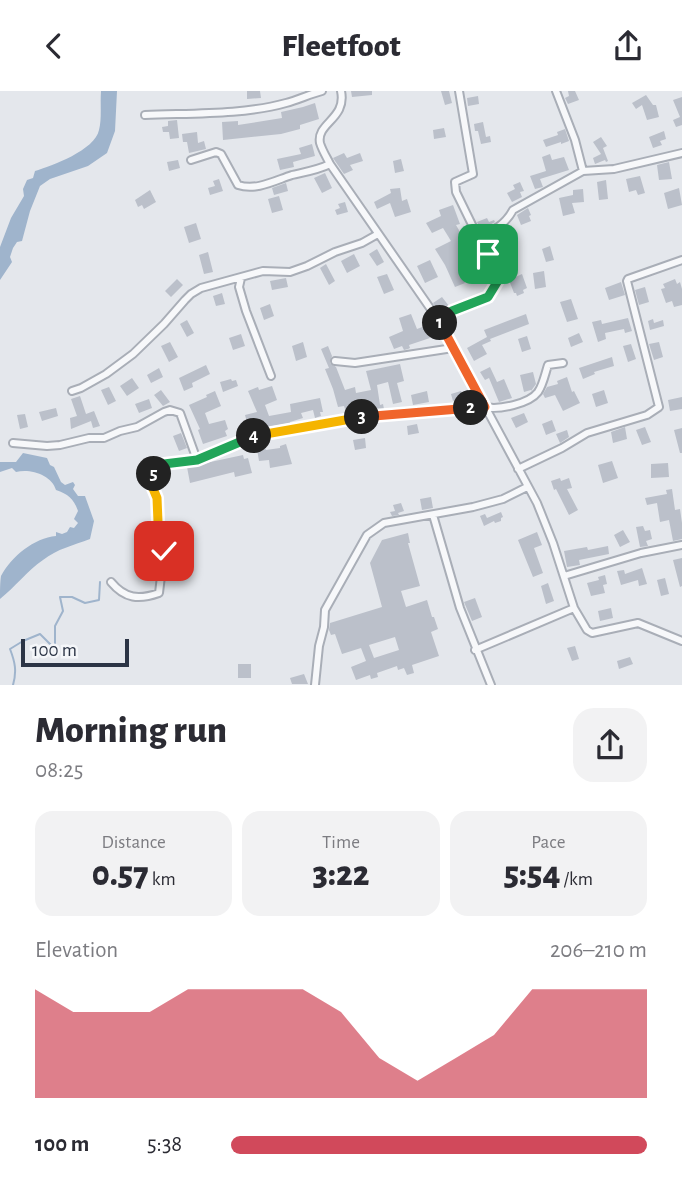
<!DOCTYPE html>
<meta charset="utf-8">
<style>
:root{--surface:#fff;--page:#f2f2f3;--text:#2b2b33;--muted:#7c7c81;--accent:#d1495b}
body{margin:0;font-family:"Alegreya Sans",sans-serif;background:var(--page);color:var(--text);height:100vh;display:flex;flex-direction:column;font-size:26px;white-space:nowrap}
*{box-sizing:border-box;margin:0}
p{font-size:23px;color:var(--muted)}
.icon{flex:none;width:38px;height:38px;fill:none;stroke:currentColor;stroke-width:2;stroke-linecap:round;stroke-linejoin:round}
.map{position:relative;height:594px;overflow:hidden}
.drawer{display:flex;flex-direction:column;background:var(--surface);flex:1}
.drawer>*{flex:none}
.scale{position:absolute;left:21px;bottom:18px;width:108px;box-sizing:border-box;padding-left:7px;border:4px solid #2b3445;border-top:0;font-size:19px;line-height:24px;white-space:nowrap;color:#2b3445;-webkit-text-stroke:5px #f4f6f9;paint-order:stroke}
.pin{position:absolute;display:grid;place-items:center;width:60px;height:60px;color:#fff;margin:-30px;border-radius:14px;box-shadow:0 4px 10px #0006}
.km{position:absolute;width:35px;height:35px;margin:-18px;border-radius:50%;background:#222;color:#fff;font-size:19px;line-height:35px;text-align:center}
.round{display:grid;place-items:center;flex:none;width:74px;height:74px;border-radius:21px;background:var(--page)}
.headline{display:flex;align-items:center;justify-content:space-between;height:119px;padding:0 35px}
h1{font-size:38px;font-weight:800;line-height:52px}
.metrics{display:grid;grid-template-columns:repeat(3,1fr);gap:10px;height:119px;padding:7px 35px}
.metrics div{display:grid;align-content:center;border-radius:18px;background:var(--page);text-align:center}
.metrics b{font-size:35px;font-weight:800}
.metrics small{font-size:19px;font-weight:400}
.metrics p{font-size:19px}
.chart{height:196px;padding:14px 35px}
.chart p{display:flex;justify-content:space-between}
.chart svg{width:100%;height:126px;margin-top:7px;fill:var(--accent);opacity:.7}
ul{padding:0 35px;list-style:none;font-size:23px}
li{display:grid;grid-template-columns:112px 84px 1fr;align-items:center;height:52px}
li i{height:18px;border-radius:9px;background:var(--accent)}
header{display:flex;justify-content:space-between;align-items:center;height:91px;padding:0 35px;background:var(--surface);font-size:32px;font-weight:800}
.map>svg:first-child{display:block}
.water{fill:#9fb4cc}
.lines{fill:none;stroke-linecap:round;stroke-linejoin:round}
.stream{stroke:#9fb4cc;stroke-width:2}
.building{fill:#bbc0ca;fill-rule:evenodd}
.minor-casing{stroke:#a9aeb7;stroke-width:10}
.minor{stroke:#f7f8fa;stroke-width:6}
.split-1-casing{stroke:#fff;stroke-width:14}
.split-2-casing{stroke:#fff;stroke-width:14}
.split-3-casing{stroke:#fff;stroke-width:14}
.split-4-casing{stroke:#fff;stroke-width:14}
.split-5-casing{stroke:#fff;stroke-width:14}
.split-6-casing{stroke:#fff;stroke-width:14}
.split-1{stroke:#22a559;stroke-width:9}
.split-2{stroke:#f0652b;stroke-width:9}
.split-3{stroke:#f0652b;stroke-width:9}
.split-4{stroke:#f5b400;stroke-width:9}
.split-5{stroke:#22a559;stroke-width:9}
.split-6{stroke:#f5b400;stroke-width:9}
</style>
<header><svg class="icon" aria-label="back" viewBox="0 0 24 24"><path d="M15 5l-7 7 7 7"/></svg>Fleetfoot<svg class="icon" aria-label="share" viewBox="0 0 24 24"><path d="M12 15V3M7 8l5-5 5 5M5 13v7h14v-7"/></svg></header>
<div class="map">
<svg width="682" height="594" viewBox="0 0 682 594">
<rect width="100%" height="100%" fill="#e4e7ec"/>
<!-- water -->
<path class="water" d="M101,0H117L115,40L107,62L88,75L50,88L40,95L30,120L22,150L17,151L13,157L10,166L12,171L0,189V156L11,127L24,105L23,98L27,89L33,87L35,80C52,75 95,59 99,39C102,27 100,13 101,0Z
M23,362L47,367L50,374L54,376L61,391L65,394L73,391L75,394L73,398L78,405H85L94,430L90,448C74,454 57,458 43,469C27,480 15,496 0,508C0,501 0,491 1,485C12,465 34,447 56,445V441L62,443L67,441L70,436L74,437L78,432L74,428L78,420C74,408 68,403 56,399C52,384 30,377 16,381L12,377L0,381V371H16Z"/>
<g class="lines">
<!-- stream -->
<path class="stream" d="M13,594C17,580 15,571 10,558L23,550L40,543L55,558V535L63,520L60,506H72L85,512L99,509L100,491"/>
</g>
<!-- building -->
<path class="building" d="M247,0H260L261,7L247,8Z
M351,0H372V4L352,6Z
M441,0H449L452,12L445,14Z
M568,0H575L579,9L568,13L565,7L569,5Z
M646,4L653,14H656L659,26L647,29L642,14L636,18L632,12Z
M478,5L479,13L468,15L467,7Z
M682,6V34L676,36L673,29L680,26L673,9Z
M315,12L319,28L300,34V38L281,43L223,49L222,31L238,30V34L282,27L281,21L303,16Z
M177,29L179,47L170,48L169,41H163L162,36L168,35V30Z
M483,31L486,46L490,45L491,51L481,53L478,40H475L474,33Z
M444,37L446,46L434,48L433,39Z
M565,38L569,50L561,53V51L546,56L543,49L558,44L557,41Z
M664,40L666,48L660,50L662,54L653,57L649,46Z
M197,41L198,52L204,50L206,58L189,62L187,51H183L182,43Z
M601,46L607,55L603,57L608,70L606,71L605,69L595,73L593,67L601,63L593,51Z
M312,53L315,65L293,71L294,76L280,79L277,68L301,63L299,57Z
M344,62L347,67L360,62L363,70L350,74L353,79L344,83L333,67Z
M550,63L552,69L564,66L569,79L540,88L543,96L535,98L530,85L546,80L542,66Z
M401,68L404,80L395,82L393,70Z
M178,69L180,77L169,80L167,71Z
M669,71L672,88L659,89L657,74Z
M325,82L332,97L322,102L314,87Z
M640,85L645,102L638,104L636,99L629,101L626,88Z
M219,88L223,100L210,104L208,97L215,95L213,90Z
M606,89L608,108L599,109L597,91Z
M520,91L524,100L520,101L522,106L512,111L507,102L515,98L513,94Z
M286,92L288,100L274,104L272,97Z
M400,97L402,110L407,108L411,121L395,126L390,112L377,118L374,111L391,102L390,98Z
M679,97L682,114L668,118L664,102Z
M583,98L584,111L572,112L575,122L563,125L559,107L573,104V99Z
M150,99L156,111L144,118L142,114L138,116L135,109Z
M279,105L283,119L272,122L268,108Z
M345,111L348,121L337,124L335,119L340,117L338,113Z
M453,114L460,133L456,134L471,160L477,157L483,167L470,174L471,177L460,181L465,192L455,196L445,174L435,158L451,150L443,137L432,142L426,132L441,125L439,119Z
M528,117L531,124L529,125L531,130L521,134L517,124Z
M487,127L489,131L494,129L495,131L481,139L477,131Z
M196,132L201,148L189,152L184,136Z
M506,141L513,158L504,161L497,144Z
M550,155L554,169L546,171L542,158Z
M377,158L384,171L377,175L369,163Z
M208,161L213,181L204,183L199,164Z
M354,163L360,175L347,182L341,170Z
M430,169L438,186L425,192L417,175Z
M326,173L335,190L329,194L320,177Z
M544,180L546,196L535,198L533,182Z
M387,183L394,199L384,203L377,186Z
M522,183L527,197L523,199L524,202L517,205L516,202H514L509,189Z
M286,187L288,196L272,199L270,190Z
M177,188L183,194L171,206L165,200Z
M675,188L677,193L680,191L682,198V214L674,216L672,210L666,212L661,198L665,197L663,193Z
M621,191L625,204L609,209L605,197Z
M645,196L649,211L639,214L635,199Z
M222,202L225,213L216,215L213,205Z
M442,206L449,215L440,222L433,212Z
M571,208L578,228L567,231L560,211Z
M270,213L274,225L264,229L260,217Z
M411,223L417,238L425,235L430,247L409,254L410,257L408,258L404,259L402,255L394,258L389,246L403,240L399,227Z
M526,223L529,233L490,248L491,250L482,254L487,263L474,270L467,257L487,246L484,239Z
M628,227L632,240L625,242L624,238L605,242L606,248L598,251L592,231L601,229L602,233Z
M653,228L654,232L663,229L664,235L650,239L648,230Z
M187,229L194,242L187,246L180,233Z
M579,242L583,251L571,256L568,247Z
M241,243L245,255L233,259L229,247Z
M527,245L531,258L522,261L518,248Z
M170,251L178,266L169,271L161,255Z
M303,251L307,266L296,270L292,255Z
M659,251L663,266L654,269L649,253Z
M631,253L636,268L628,271L623,255Z
M328,255L332,265L330,272L336,276L345,299L355,296L356,302L371,299L366,280L400,273L404,290L397,292L402,311L393,313L388,291L377,294L380,314L383,313L384,318L376,319L373,314L362,317V315L345,318L344,315L338,316L333,298L325,278L329,277L321,258Z
M612,266L614,275L594,281L595,283L583,288L579,277Z
M206,274L210,283L192,292L193,296L184,300L179,287Z
M490,276L497,291L504,288L512,307L499,311L489,287L485,289L480,281Z
M159,277L163,286L151,292L147,284Z
M533,281L536,293L531,300V299L524,301L520,284Z
M567,286L572,301L574,300L580,312L563,320L555,304L545,307L543,303L547,296L558,293L557,290Z
M132,287L139,297L127,305L120,295Z
M231,288L232,290L236,289L238,295L223,301L220,291Z
M272,295L277,309L265,314L269,325L291,321L290,313L320,307L323,321H320L321,325L315,327L313,319L301,322L303,327L290,331V332L249,339L245,324L257,321L248,300L258,296L259,299Z
M109,296L116,310L108,314L101,299Z
M469,298L475,308L468,312L464,306L453,310L451,303L461,300L462,302Z
M161,299L170,311L163,315L154,304Z
M604,299L608,312L596,316L592,303Z
M215,300L221,315L205,322L209,333L225,329L228,338L225,340L227,345L203,353L198,339L200,338L189,314L207,306L206,304Z
M427,300L429,311L413,314L411,304Z
M80,305L86,323L94,320L100,335L93,337L91,330L71,338L70,327L77,325L71,308Z
M682,306V318L670,320L668,309Z
M149,308L152,317L139,322L135,313Z
M56,317L58,325L42,330L39,321Z
M524,322L528,331L516,337L511,327Z
M25,323L28,336L20,338L17,324Z
M552,329L556,340L546,344L542,333Z
M417,333L419,342L408,344L407,335Z
M625,336L627,348L613,352L611,341Z
M645,336L651,351L642,354L636,339Z
M682,337V362H680L674,339Z
M567,339L569,346L560,352L556,343Z
M181,342L187,357L179,360L173,345Z
M365,347L366,357L355,359L353,349Z
M286,353L292,373L270,377L269,369L259,370L257,358L265,357L266,359L280,357V355Z
M243,364L244,368L248,367L252,382L235,386L234,381L190,392L187,376Z
M612,370L618,387L603,392L598,374Z
M668,372L669,386L651,387V373Z
M560,387L561,390L569,387L572,397L567,398L578,419L569,424L556,398L554,399L551,390Z
M672,398L675,419L680,418L682,432V448L673,450L669,429L660,431L657,412L647,414L645,407L667,403L666,399Z
M431,406L433,417L422,419L420,408Z
M401,412L404,420L398,422L399,424L392,425L390,421L395,420L393,414Z
M501,421L503,426L501,427V430L495,432L494,430L484,435L480,425L485,423L487,427Z
M643,435L645,440L650,439L652,448L646,450L648,455L640,456L636,436Z
M623,439L630,451L620,456L614,444Z
M537,441L542,454L534,457L543,482L533,486L518,449Z
M408,442L410,452H408L420,495L401,500L406,516L427,509L432,526H434L438,538L431,541L439,565L412,574L414,582L407,584L404,577L398,579L397,575L377,582L378,586L371,588L370,584L356,589L351,576L366,570L361,557L342,563L335,543L331,544L329,539L330,532L382,516L370,472L382,449ZM395,546L399,559L374,567L369,554Z
M608,455L609,463L579,469L580,474L567,476L564,460L587,456L588,459Z
M682,467V495L680,496L673,469Z
M642,477L647,493L639,495L638,489L621,494L617,480L624,479L625,483Z
M605,484L607,493L603,494L605,502L591,505L587,492L599,489L598,486Z
M665,487L669,503L661,505L657,489Z
M548,492L554,510L546,513L541,495Z
M475,507L482,526L472,530L464,511Z
M611,517L613,527L600,530L598,520Z
M575,555L579,568L572,570L567,557Z
M630,566L633,573L619,578L617,570Z
M238,573H251V587H238Z
M304,583L308,593H292L290,587Z"/>
<g class="lines">
<!-- minor casing -->
<g class="minor-casing">
<path id="minor" d="M341,0C347,28 316,32 320,52C322,59 327,67 330,73L439,230L537,412L553,452L574,517L587,539L592,542L638,532L682,550
M459,0L473,83L455,91L456,101L478,146
M556,0L575,49L583,80
M145,24C190,22 243,24 286,12C298,9 310,3 322,0
M191,69L216,61L221,63L238,94C256,100 274,90 292,84C305,81 318,79 330,73
M241,187L239,196L246,220L271,285
M439,230L452,220L488,206L502,183L497,170L487,163L478,146C493,140 505,134 513,119L583,80L614,78L682,62
M335,270L355,272L453,257
M72,300L81,297L106,283L133,263L164,233L185,209L191,203L201,197L263,180L290,181L307,175L335,161L362,152L378,143
M13,352L47,355L60,354L89,347H104L120,340L137,336L164,321L170,319L180,322L197,369L256,344L349,327L485,316C499,319 529,313 538,301C543,294 545,283 548,274L563,272
M518,378L562,357L587,342L647,324L659,316L627,190L628,188L682,169
M433,424L460,517L491,594
M564,485L641,462L682,454
M111,491C125,508 139,509 159,502L164,460L158,431L157,407L149,388L165,373L197,369
M475,559L574,517
M315,594L319,555L324,536L325,519L367,444L384,432L473,416L503,408L527,396"/>
</g>
<!-- minor -->
<use href="#minor" class="minor"/>
</g>
<g class="lines">
<!-- split-1 casing -->
<g class="split-1-casing">
<path id="split-1" d="M440,232L439,230L452,220L488,206L502,183L497,170L488,163"/>
</g>
<!-- split-2 casing -->
<g class="split-2-casing">
<path id="split-2" d="M440,232L485,316L471,317"/>
</g>
<!-- split-3 casing -->
<g class="split-3-casing">
<path id="split-3" d="M362,326L471,317"/>
</g>
<!-- split-4 casing -->
<g class="split-4-casing">
<path id="split-4" d="M254,345L362,326"/>
</g>
<!-- split-5 casing -->
<g class="split-5-casing">
<path id="split-5" d="M154,383L164,373L197,369L254,345"/>
</g>
<!-- split-6 casing -->
<g class="split-6-casing">
<path id="split-6" d="M154,383L149,388L157,407L158,431L164,460"/>
</g>
<!-- split-1 -->
<use href="#split-1" class="split-1"/>
<!-- split-2 -->
<use href="#split-2" class="split-2"/>
<!-- split-3 -->
<use href="#split-3" class="split-3"/>
<!-- split-4 -->
<use href="#split-4" class="split-4"/>
<!-- split-5 -->
<use href="#split-5" class="split-5"/>
<!-- split-6 -->
<use href="#split-6" class="split-6"/>
</g>
</svg>
<div class="scale">100 m</div>
<div class="pin" style="left:488px;top:163px;background:#1e9e55"><svg class="icon" aria-label="arrive" viewBox="0 0 24 24"><path d="M6 21V4h12l-3 4 3 4H6"/></svg></div>
<div class="pin" style="left:164px;top:460px;background:#d93025"><svg class="icon" aria-label="check" viewBox="0 0 24 24"><path d="M5 12l5 5 9-10"/></svg></div>
<b class="km" style="left:440px;top:232px">1</b>
<b class="km" style="left:471px;top:317px">2</b>
<b class="km" style="left:362px;top:326px">3</b>
<b class="km" style="left:254px;top:345px">4</b>
<b class="km" style="left:154px;top:383px">5</b>
</div>
<section class="drawer">
<div class="headline"><div><h1>Morning run</h1><p>08:25</p></div><a class="round"><svg class="icon" aria-label="share" viewBox="0 0 24 24"><path d="M12 15V3M7 8l5-5 5 5M5 13v7h14v-7"/></svg></a></div>
<div class="metrics">
<div><p>Distance</p><b>0.57<small> km</small></b></div>
<div><p>Time</p><b>3:22</b></div>
<div><p>Pace</p><b>5:54<small> /km</small></b></div>
</div>
<div class="chart"><p><span>Elevation</span>206–210 m</p>
<svg viewBox="0 0 160 44" preserveAspectRatio="none"><path d="M0 44V6L10 14L20 14L30 14L40 6L50 6L60 6L70 6L80 14L90 30L100 38L110 30L120 22L130 6L140 6L150 6L160 6V44z"/></svg>
</div>
<ul>
<li><b>100 m</b>5:38<i style="width:100%"></i></li>
</ul>
</section>
